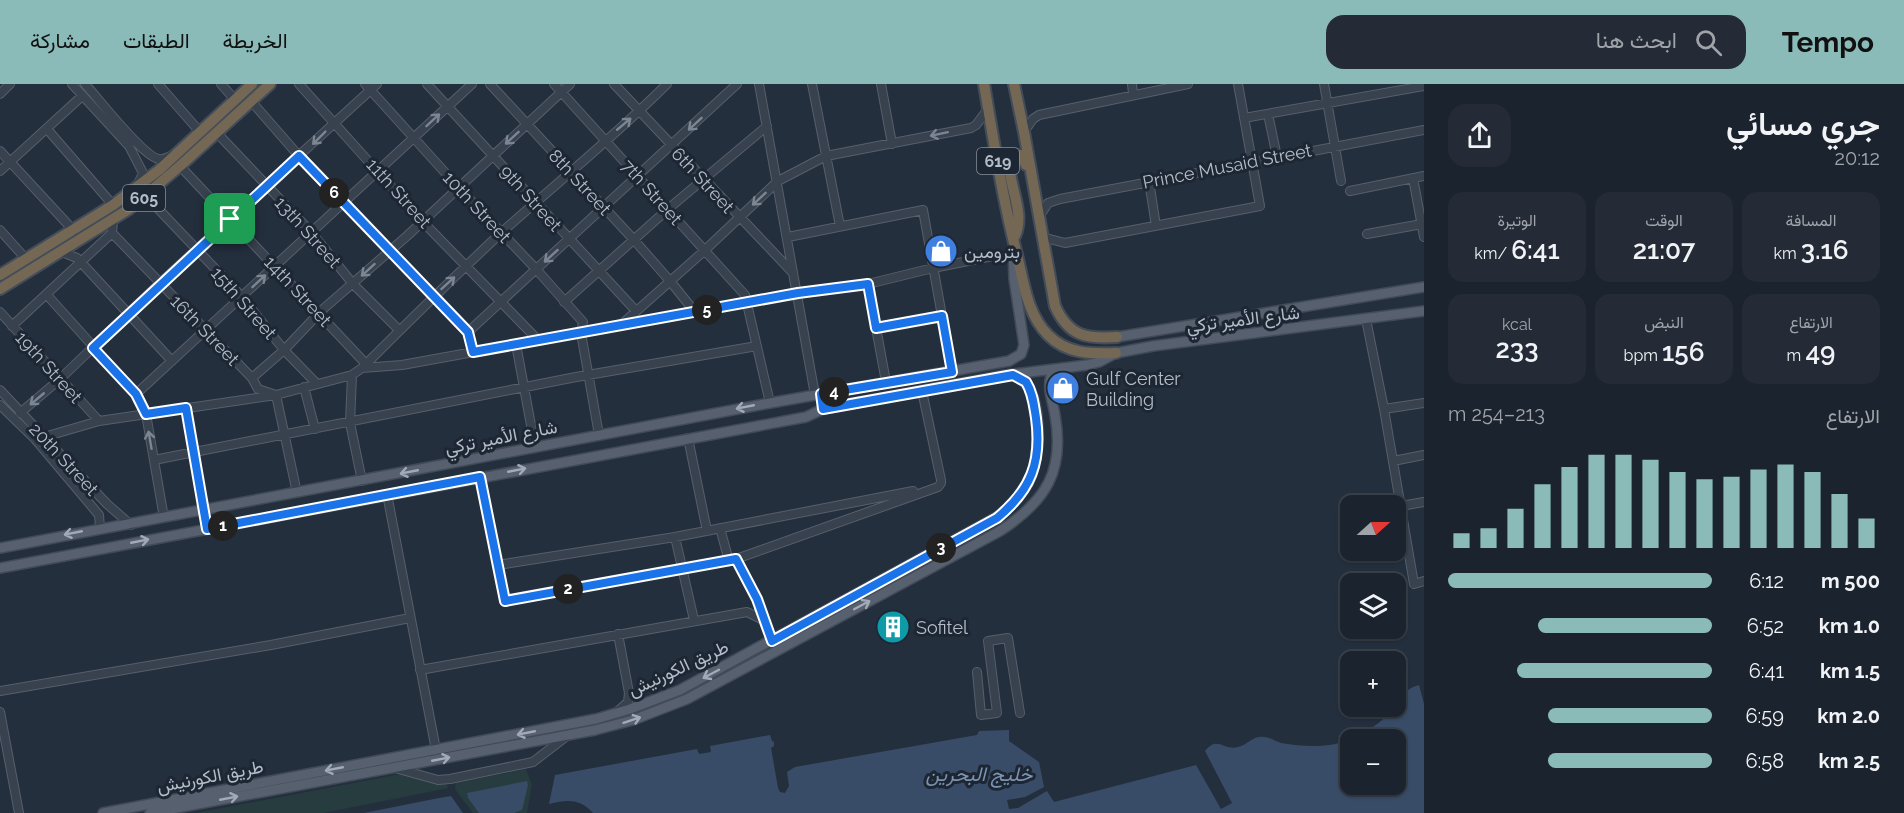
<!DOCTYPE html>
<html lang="ar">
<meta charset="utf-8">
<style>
:root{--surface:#1b232e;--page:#242b36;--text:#f1f3f6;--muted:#a0a4aa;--line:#39404a;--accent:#8bbbb9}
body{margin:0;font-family:Raleway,Vazirmatn,sans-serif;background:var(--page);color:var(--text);direction:rtl;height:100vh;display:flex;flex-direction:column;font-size:22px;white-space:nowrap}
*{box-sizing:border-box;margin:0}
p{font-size:20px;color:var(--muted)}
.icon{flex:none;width:33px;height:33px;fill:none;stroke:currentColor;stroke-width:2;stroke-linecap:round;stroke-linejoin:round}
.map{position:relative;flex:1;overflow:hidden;direction:ltr}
.drawer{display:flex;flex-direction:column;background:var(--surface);width:480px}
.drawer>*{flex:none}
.needle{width:39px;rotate:69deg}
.tools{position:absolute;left:1340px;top:411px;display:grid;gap:12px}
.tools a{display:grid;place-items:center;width:66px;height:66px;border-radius:12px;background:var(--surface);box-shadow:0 2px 4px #0004,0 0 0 2px var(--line);font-size:30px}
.pin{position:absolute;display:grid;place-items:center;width:51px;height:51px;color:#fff;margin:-26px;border-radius:12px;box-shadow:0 3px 9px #0006}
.km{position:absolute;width:30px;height:30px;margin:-15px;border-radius:50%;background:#222;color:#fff;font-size:16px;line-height:30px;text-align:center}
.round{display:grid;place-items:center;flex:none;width:63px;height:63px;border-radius:18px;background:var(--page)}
.headline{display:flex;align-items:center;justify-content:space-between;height:102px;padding:0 24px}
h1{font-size:33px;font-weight:600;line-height:45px}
.stats{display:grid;grid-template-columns:repeat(3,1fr);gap:9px;height:102px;padding:6px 24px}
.stats div{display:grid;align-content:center;border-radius:15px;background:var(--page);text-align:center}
.stats b{font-size:26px;font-weight:600}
.stats small{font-size:16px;font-weight:400}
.stats p{font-size:16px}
.chart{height:168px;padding:12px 24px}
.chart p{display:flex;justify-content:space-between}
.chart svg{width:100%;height:108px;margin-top:6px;stroke:var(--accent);stroke-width:6}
ul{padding:0 24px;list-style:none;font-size:20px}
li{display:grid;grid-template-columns:96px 72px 1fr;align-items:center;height:45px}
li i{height:15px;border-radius:8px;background:var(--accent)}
header{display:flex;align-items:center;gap:36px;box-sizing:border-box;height:84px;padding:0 30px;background:var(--accent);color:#111}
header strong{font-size:28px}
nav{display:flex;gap:33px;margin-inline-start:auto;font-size:21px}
.search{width:420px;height:54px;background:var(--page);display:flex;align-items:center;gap:15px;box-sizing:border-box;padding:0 21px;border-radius:18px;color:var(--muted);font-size:22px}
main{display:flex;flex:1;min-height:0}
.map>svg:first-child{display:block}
.green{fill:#263c3f}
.water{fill:#394c67}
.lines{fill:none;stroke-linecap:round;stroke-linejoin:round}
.minor-casing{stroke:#565f6c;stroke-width:10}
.major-casing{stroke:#414a57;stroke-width:12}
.highway-casing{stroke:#434c59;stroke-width:14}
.minor{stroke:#38414e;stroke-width:8}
.major{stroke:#56606e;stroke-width:9}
.highway{stroke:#746855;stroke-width:10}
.oneway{stroke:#7c8592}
.oneway2{stroke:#a1aab7}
.route-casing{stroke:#fff;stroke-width:12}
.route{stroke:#1a73e8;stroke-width:8}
.labels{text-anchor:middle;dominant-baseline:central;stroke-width:6;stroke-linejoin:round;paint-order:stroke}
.shield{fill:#1d2633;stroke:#878f9c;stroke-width:1.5}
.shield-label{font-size:16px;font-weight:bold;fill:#b4bcc9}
.street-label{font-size:18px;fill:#b4bcc9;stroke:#1d2633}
.poi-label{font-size:18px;fill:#b4bcc9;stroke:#1d2633;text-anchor:start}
.water-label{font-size:20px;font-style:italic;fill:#7c92b1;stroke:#1d2633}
</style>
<header>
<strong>Tempo</strong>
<div class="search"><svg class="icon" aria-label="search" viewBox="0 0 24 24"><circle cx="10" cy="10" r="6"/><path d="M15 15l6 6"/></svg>ابحث هنا</div>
<nav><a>الخريطة</a><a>الطبقات</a><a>مشاركة</a></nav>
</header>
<main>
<section class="drawer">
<div class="headline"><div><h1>جري مسائي</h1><p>20:12</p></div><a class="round"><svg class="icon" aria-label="share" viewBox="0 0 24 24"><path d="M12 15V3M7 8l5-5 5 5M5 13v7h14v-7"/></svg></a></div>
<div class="stats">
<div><p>المسافة</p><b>3.16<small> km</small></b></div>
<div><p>الوقت</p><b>21:07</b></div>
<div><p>الوتيرة</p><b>6:41<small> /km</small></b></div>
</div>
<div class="stats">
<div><p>الارتفاع</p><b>49<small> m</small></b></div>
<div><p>النبض</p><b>156<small> bpm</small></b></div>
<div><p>kcal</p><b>233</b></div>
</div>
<div class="chart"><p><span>الارتفاع</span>213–254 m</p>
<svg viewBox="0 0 160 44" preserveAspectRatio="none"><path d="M5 44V38M15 44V36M25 44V28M35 44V18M45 44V11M55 44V6M65 44V6M75 44V8M85 44V13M95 44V16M105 44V15M115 44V12M125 44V10M135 44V13M145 44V22M155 44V32"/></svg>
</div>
<ul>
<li><b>500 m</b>6:12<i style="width:100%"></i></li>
<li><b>1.0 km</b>6:52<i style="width:66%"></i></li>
<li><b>1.5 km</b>6:41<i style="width:74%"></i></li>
<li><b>2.0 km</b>6:59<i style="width:62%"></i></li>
<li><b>2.5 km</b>6:58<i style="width:62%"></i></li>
</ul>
</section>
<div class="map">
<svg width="1424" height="729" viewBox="0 0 1424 729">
<rect width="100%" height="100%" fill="#242f3e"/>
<!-- green -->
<path class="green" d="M526,685L532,701L527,729H473L455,705L456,699Z
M406,689L445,699L449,704L323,729H196Z"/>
<!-- water -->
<path class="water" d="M1419,601L1424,620V729H593C579,714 567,716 549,720L555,691L697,665L699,670L711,668L710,662L770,651L772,657L774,658V662L771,664L778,704L780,708L785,709L789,702L787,688L795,683L977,651L979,647L1009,646V657L1039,678L1044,703L1025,713L1007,716L1009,725L1018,724L1047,707L1054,718L1196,681L1221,725L1232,719L1205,667C1218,651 1223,667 1238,663C1247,661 1254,651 1264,653C1270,653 1276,658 1281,659C1305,663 1327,664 1350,656V700H1395V656L1351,655C1361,652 1372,644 1381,637C1394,626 1401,605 1419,601Z
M527,697L528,701L522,726L514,729H479L468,714L467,709Z
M451,712L463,729H364L439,714Z"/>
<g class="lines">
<!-- minor casing -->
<g class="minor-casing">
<path id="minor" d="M72,0L129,62L143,89L138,100
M85,0C98,14 143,73 159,75C164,76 168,73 173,71
M158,0L200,48
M221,0L235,16
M299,0L422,137L538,256
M365,0L459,104L536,185L583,238L581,249L599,351
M427,0L636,227
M490,0L635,157L670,197L695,228
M554,0L745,211L770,319
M614,0L793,189
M759,0L815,311
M812,0L840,142
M881,0L892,60
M1132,0L1133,10
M1324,0L1341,97
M0,10L10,0
M251,17L299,72L468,248L473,268
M1268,30L1277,73
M1244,34L1424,2
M47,45L113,121
M1024,48L1033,35L1039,31L1188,0
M217,49L311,148L353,200L399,246
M0,67L74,147
M180,82L366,280
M0,87L82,12
M1413,94L1424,153
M1149,97L1156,142
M1350,107L1424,92
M146,112L242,213L284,266L317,300
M1039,133L1048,119L1060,115L1424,46
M0,146L26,175
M112,149L252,294L258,305L276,311L297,409
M1367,150L1422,140
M788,153L923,126L952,288
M1042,153L1065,159L1260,122L1238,0
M62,168L77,174L172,277
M868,200L886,298
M47,211L136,310
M564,218L668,125L767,42
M0,228L99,337
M1366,235L1384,325L1414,500L1424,497
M622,240L704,167L778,97L826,72L971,44L976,41L988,25
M12,242L112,149L113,136
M876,244L942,232
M468,248L737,0
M516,260L535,363
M362,284C408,238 455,192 503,147C558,98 615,52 667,0
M352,291L350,339L362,397
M252,294L284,266L322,226L407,152L570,0
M304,303L315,345
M0,306L107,420L131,441
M0,321L35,355L99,431L100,444
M186,324L207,445
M1384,325L1424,319
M20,329L60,295L160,199L377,0
M44,353L99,337L276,311L352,291L362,284L402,281L798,209L868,200L933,184L998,171
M688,354L707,447
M154,376L576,293L757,262
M1393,377L1424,371
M480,393L505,517L736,475L938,403L941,399V396L922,307
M387,410L436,666
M1401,422L1424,418
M164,434L146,330L136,310L472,0
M720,444L729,477
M675,453L694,536
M736,475L757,515L763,536
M498,481L675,453L913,407
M618,550L629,609L628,618L618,627
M420,586L747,528L763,536L772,557
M977,588L981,631L997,629L988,557L1008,554L1020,629
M0,607L271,561L410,534
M0,628L19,729
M395,684L438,696L450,695L533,678L568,651"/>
</g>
<!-- major casing -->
<g class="major-casing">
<path id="major" d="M1117,253L1424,203
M0,464L770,319L1009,277L1021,270L1024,261L1014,195L1013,165
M0,484L806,333L823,325L1006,291L1087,281L1099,278L1116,269L1153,262L1424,227
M103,729L596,635L630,625L680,606L997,433C1009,424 1020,413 1028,399C1041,375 1046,298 1012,291
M150,729L595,646L633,636L687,615L1000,447C1046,417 1065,387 1055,331C1053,318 1046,302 1052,290L1061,286"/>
</g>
<!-- highway casing -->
<g class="highway-casing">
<path id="highway" d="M984,0C994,59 1003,117 1018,175C1024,201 1028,231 1048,251C1067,270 1090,270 1116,269
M1014,0L1024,48L1055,222C1069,253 1087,255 1117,253
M1015,152C1026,128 1007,99 1009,74L1011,72L1021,71L1026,81
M0,191L113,121L159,86L252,0
M0,205L129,125L180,82L270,0"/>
</g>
<!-- minor -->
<use href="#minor" class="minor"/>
<!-- major -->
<use href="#major" class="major"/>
<!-- highway -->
<use href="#highway" class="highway"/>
</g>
<!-- one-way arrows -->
<defs><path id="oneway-shaft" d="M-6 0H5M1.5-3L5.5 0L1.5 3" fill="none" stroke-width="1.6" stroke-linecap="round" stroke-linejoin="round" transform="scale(1.5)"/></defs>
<g class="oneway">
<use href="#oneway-shaft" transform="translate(433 36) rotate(-43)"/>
<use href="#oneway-shaft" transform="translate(624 40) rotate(-40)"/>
<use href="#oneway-shaft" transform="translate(695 40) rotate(137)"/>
<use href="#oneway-shaft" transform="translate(939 50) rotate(168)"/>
<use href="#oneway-shaft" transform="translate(319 54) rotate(135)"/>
<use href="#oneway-shaft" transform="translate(512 54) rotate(137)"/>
<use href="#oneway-shaft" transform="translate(759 115) rotate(137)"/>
<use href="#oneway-shaft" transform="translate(551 172) rotate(138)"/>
<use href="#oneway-shaft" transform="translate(368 186) rotate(138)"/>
<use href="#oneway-shaft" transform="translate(259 197) rotate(-43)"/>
<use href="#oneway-shaft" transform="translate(448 199) rotate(-42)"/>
<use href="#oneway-shaft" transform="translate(37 315) rotate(140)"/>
<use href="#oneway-shaft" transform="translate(150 356) rotate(-100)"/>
</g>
<g class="oneway2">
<use href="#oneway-shaft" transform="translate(745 323) rotate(169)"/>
<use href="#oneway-shaft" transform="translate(517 386) rotate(-11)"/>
<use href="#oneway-shaft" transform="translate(409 388) rotate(169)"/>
<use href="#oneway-shaft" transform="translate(73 449) rotate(169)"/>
<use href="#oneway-shaft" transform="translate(140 457) rotate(-11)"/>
<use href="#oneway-shaft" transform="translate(862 521) rotate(-28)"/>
<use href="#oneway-shaft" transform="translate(711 590) rotate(152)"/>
<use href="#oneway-shaft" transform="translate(632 636) rotate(-18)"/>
<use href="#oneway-shaft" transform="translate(526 649) rotate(169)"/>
<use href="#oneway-shaft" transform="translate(441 675) rotate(-11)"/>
<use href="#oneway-shaft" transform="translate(334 685) rotate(169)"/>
<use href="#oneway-shaft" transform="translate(229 714) rotate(-11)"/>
</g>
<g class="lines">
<!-- route casing -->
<g class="route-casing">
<path id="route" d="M299,72L468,248L473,268L798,209L868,200L876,244L942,232L952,288L821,310L823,325L1013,291L1026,298C1033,309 1034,322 1036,334C1042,378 1031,406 997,434L772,557L757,515L736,475L505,517L480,393L207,445L186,324L146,330L136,310L93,264Z"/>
</g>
<!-- route -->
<use href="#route" class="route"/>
</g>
<!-- icons -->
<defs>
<g id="shop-disc" transform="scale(1.725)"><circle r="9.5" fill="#3f7fe0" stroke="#1d2633"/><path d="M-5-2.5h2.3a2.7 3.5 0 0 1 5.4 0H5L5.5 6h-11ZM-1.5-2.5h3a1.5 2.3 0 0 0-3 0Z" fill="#fff"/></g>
<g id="building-disc" transform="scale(1.725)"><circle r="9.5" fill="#0f9aa8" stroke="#1d2633"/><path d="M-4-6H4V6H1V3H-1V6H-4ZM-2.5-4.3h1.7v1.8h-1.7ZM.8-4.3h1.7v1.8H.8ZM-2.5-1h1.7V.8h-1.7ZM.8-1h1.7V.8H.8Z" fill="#fff"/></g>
</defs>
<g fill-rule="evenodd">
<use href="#shop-disc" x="941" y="167"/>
<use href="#shop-disc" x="1063" y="304"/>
<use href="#building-disc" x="893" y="543"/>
</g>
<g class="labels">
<!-- shield labels -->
<g class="shield">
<rect x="977" y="64" width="42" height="26" rx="4.5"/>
<rect x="123" y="101" width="42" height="26" rx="4.5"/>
</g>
<g class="shield-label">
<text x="998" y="77">619</text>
<text x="144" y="114">605</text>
</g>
<!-- street labels -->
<g class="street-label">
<text transform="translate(1227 82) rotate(-11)">Prince Musaid Street</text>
<text transform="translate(703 96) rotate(47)">6th Street</text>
<text transform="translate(580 98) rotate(47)">8th Street</text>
<text transform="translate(652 108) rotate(48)">7th Street</text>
<text transform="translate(399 109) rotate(48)">11th Street</text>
<text transform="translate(531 114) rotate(48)">9th Street</text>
<text transform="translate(477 123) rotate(47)">10th Street</text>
<text transform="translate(308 148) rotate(48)">13th Street</text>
<text transform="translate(298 207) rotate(47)">14th Street</text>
<text transform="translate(244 219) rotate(49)">15th Street</text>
<text transform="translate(1243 235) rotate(-7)">شارع الأمير تركي</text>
<text transform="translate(205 246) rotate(46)">16th Street</text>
<text transform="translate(49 283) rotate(48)">19th Street</text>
<text transform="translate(501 353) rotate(-11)">شارع الأمير تركي</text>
<text transform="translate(64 375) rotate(47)">20th Street</text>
<text transform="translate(678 584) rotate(-25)">طريق الكورنيش</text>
<text transform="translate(210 692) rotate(-11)">طريق الكورنيش</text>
</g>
<!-- poi labels -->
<g class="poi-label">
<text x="964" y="167">بترومين</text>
<text x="1086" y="294">Gulf Center<tspan x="1086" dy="21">Building</tspan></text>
<text x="916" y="543">Sofitel</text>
</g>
<!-- water labels -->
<g class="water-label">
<text x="979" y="690">خليج البحرين</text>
</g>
</g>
</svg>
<div class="tools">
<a><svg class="needle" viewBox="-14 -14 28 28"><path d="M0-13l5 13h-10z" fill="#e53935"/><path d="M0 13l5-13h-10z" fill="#a0a4aa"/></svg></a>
<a><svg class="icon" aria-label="layers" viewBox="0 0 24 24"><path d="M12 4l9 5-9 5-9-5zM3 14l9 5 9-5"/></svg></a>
<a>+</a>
<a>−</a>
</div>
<div class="pin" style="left:230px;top:135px;background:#1e9e55"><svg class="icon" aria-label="arrive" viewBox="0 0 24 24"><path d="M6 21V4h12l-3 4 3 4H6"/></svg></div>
<b class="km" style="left:223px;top:442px">1</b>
<b class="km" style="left:568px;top:505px">2</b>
<b class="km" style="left:941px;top:464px">3</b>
<b class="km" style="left:834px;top:308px">4</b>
<b class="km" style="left:707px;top:226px">5</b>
<b class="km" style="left:334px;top:109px">6</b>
</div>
</main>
